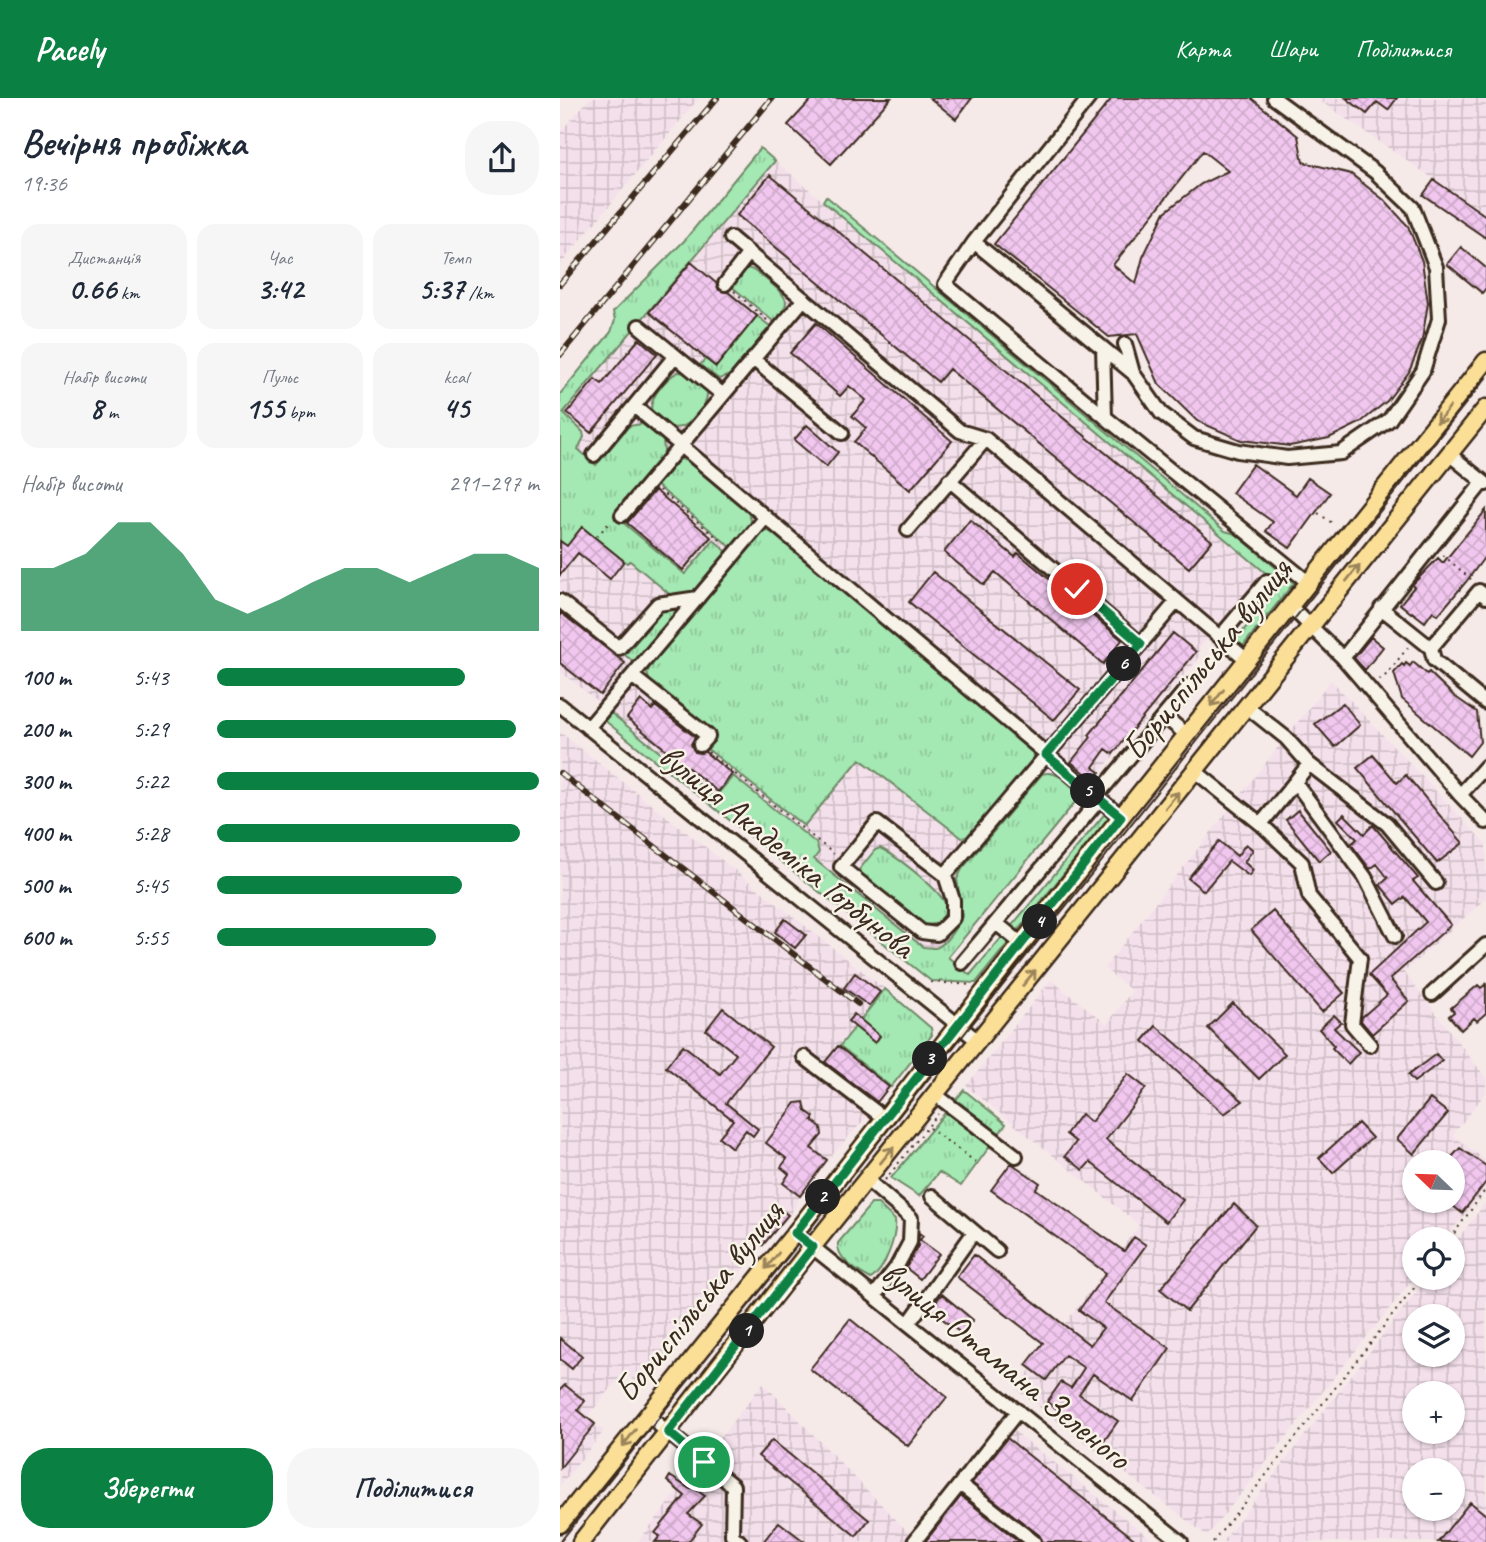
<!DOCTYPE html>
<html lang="uk">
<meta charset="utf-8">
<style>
:root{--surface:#fff;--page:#f6f6f7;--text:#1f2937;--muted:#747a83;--accent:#0b8043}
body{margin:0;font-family:Caveat,sans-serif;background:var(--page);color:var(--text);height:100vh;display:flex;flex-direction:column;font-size:26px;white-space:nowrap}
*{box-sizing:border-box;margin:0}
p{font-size:23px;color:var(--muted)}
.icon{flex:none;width:38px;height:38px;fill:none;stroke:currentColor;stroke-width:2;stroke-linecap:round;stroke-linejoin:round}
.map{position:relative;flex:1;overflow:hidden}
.details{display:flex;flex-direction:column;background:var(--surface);width:560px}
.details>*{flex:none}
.needle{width:46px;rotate:293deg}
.fabs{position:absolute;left:842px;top:1052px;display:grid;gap:14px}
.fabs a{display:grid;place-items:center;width:63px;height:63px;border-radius:50%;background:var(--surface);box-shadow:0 2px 5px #0004;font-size:35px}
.pin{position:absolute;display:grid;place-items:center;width:60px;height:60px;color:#fff;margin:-30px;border:4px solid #fff;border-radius:50%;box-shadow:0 2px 7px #0007}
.km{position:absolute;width:35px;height:35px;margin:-18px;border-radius:50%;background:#222;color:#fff;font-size:19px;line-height:35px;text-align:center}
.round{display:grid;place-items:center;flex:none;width:74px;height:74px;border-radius:28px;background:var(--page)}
.head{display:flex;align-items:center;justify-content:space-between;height:119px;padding:0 21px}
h1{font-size:38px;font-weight:700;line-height:52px}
.metrics{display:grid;grid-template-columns:repeat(3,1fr);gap:10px;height:119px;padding:7px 21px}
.metrics div{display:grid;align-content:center;border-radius:18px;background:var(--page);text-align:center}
.metrics b{font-size:30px;font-weight:700}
.metrics small{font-size:19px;font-weight:400}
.metrics p{font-size:19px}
.chart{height:196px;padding:14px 21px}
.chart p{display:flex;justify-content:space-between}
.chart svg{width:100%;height:126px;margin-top:7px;fill:var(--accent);opacity:.7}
.primary-button{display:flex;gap:14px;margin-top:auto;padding:14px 21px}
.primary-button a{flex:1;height:80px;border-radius:28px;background:var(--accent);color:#fff;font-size:28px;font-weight:700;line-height:80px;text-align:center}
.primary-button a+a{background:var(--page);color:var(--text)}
ul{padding:0 21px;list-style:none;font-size:23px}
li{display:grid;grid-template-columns:112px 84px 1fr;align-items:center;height:52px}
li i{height:18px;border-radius:9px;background:var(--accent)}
header{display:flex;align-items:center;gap:42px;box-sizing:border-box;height:98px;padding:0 35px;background:var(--accent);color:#fff}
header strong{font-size:33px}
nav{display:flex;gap:38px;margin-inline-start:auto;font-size:24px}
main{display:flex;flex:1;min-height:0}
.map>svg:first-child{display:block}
.industrial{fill:url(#industrial-grid);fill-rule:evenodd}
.grass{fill:url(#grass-tufts);stroke:#708968;stroke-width:2}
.building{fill:url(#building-cross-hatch);stroke:#3b2a1e;stroke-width:2;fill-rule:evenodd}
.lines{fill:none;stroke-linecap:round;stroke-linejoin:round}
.minor-casing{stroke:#3b2a1e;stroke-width:18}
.major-casing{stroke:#3b2a1e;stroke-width:21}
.path{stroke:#3b2a1e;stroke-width:2;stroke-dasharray:2 5;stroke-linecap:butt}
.minor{stroke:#f7f3e8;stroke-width:12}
.major{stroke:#fbdf96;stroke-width:16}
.tram{stroke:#3b2a1e;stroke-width:2}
.rail-casing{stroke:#3b2a1e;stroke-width:6}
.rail{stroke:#f7f3e8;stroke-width:3.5;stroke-dasharray:10;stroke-linecap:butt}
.oneway{stroke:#9b845a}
.route-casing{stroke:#fff;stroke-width:14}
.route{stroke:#0b8043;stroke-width:9}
.labels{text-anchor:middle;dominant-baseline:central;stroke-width:5;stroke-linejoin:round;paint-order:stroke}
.street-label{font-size:35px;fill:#3b2a1e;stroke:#f7f3e8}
</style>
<header>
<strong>Pacely</strong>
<nav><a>Карта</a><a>Шари</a><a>Поділитися</a></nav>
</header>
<main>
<section class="details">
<div class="head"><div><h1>Вечірня пробіжка</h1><p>19:36</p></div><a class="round"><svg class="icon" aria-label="share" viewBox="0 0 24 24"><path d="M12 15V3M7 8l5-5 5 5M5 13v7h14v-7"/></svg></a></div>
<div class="metrics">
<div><p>Дистанція</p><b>0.66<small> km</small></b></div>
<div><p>Час</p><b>3:42</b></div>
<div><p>Темп</p><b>5:37<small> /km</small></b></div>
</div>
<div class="metrics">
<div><p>Набір висоти</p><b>8<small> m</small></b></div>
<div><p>Пульс</p><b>155<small> bpm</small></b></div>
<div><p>kcal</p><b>45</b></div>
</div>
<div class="chart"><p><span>Набір висоти</span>291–297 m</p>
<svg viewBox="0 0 160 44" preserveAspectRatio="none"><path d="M0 44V22L10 22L20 17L30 6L40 6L50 17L60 33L70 38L80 33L90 27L100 22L110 22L120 27L130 22L140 17L150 17L160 22V44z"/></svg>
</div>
<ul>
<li><b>100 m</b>5:43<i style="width:77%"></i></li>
<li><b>200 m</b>5:29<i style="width:93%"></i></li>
<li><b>300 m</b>5:22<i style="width:100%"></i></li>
<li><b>400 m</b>5:28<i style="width:94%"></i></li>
<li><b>500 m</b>5:45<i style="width:76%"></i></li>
<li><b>600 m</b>5:55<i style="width:68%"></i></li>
</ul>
<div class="primary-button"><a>Зберегти</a><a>Поділитися</a></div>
</section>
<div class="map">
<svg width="926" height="1444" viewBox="0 0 926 1444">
<defs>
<pattern id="industrial-grid" width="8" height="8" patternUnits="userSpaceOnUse" patternTransform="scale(1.75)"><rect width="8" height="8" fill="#f4e0eb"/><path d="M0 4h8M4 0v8" fill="none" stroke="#d2c0c9"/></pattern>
<pattern id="grass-tufts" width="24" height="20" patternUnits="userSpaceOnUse" patternTransform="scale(1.75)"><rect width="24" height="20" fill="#a4e8b3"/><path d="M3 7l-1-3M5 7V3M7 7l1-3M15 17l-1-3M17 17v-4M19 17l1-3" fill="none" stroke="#8ec79a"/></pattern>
<pattern id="building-cross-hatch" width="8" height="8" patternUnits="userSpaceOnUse" patternTransform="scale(1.75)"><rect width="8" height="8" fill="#f1c7ef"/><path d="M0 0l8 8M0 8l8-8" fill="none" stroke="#d0abcc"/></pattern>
</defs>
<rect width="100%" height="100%" fill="#f6eae9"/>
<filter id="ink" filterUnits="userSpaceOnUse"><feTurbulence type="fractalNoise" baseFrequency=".0143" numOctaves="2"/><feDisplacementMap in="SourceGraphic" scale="14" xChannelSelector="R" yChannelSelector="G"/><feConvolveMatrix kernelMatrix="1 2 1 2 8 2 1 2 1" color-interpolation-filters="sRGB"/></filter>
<g filter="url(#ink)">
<!-- industrial -->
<path class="industrial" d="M30,0H139L0,167V34Z
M756,0H926V117Z
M200,50L705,475L639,551L640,559L540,674L378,871L368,873L0,573V296L51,234L55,222L53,214L124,143Z
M771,582L926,746V800L844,874L926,980V994L893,1037L926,1063V1090L885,1141H854V1180L647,1438L456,1291L579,1127L406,988L491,882L547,926L572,893L544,870ZM854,1064H892V1102H854Z
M0,634L325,891L371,930L372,937L313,1012L267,1063L240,1098L235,1110L84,1290L64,1275L27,1319L44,1333L0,1388Z
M926,1104V1444H662L867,1180H892L893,1147ZM854,1218H892V1256H854ZM854,1295H892V1334H854ZM854,1372H892V1410H854Z
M203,1285L351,1437L443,1324L595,1444H78Z"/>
<!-- grass -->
<path class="grass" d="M200,50L215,63L3,315L23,334L24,339L18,351L36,367L69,328L82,326L103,341L104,354L100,361L54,417L125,476L154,442L167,454L136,493L113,499L70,463L67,465L64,463L22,429L7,448L0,443V296L51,234L55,222L53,214L124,143Z
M266,98L665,433L676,436L734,485L683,548L678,544V539L720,487L263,103Z
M188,170C197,173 226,195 226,204C226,212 219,219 214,224L170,187L182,172Z
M197,218L211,229L170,277L159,281L140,267L145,261L156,269Z
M118,274C127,274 131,277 137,283C140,285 144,287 146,290C154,303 118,358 91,311C91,298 106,280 118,274Z
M120,361C134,362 193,409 191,424C190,433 178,443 172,450L95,386L114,364Z
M207,433L214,434L473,651L474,661L472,667L411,738L402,740L300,661L244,728L145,649L155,635L90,584L87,575L90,568L200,437Z
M117,509V516L75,565L65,557L105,510Z
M51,615L155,699L173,678L256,745L259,754L254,761L363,849C365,849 373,850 375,850C385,848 398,827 402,818L397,781L402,771L482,676C498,671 510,687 521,697L388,859L410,877L442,839L449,844L416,885L371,883L44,622Z
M547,713L551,717L455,836L449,831Z
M320,750C336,758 386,795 388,812L379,825L363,828L301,777L299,772L315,752Z
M325,891L371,930L372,937L331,989L280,948Z
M404,992L446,1026L401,1088L379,1074L359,1098L331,1080Z
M311,1106H318L335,1122C337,1138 325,1172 311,1181C298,1174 276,1161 278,1145Z"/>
<!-- building -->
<path class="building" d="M253,0H331L271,66L228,27Z
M370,0H412L396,21Z
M552,0H691L738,38L743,64L791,76L824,102L848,128L862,163L868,205L862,242L849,274L827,303L800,325L769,340L730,348L681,342L637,323L599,286L577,236L549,239L434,146ZM643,53L668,73L641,86L605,114L583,159L576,186L553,167Z
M786,0H837L828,12L817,4L807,16Z
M210,77L652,443L629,470L389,271L378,284L177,117Z
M874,82L926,118V140L863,97Z
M901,149L926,170V190L922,195L887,166Z
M131,164L156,185L159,192L168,194L197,218L156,269L89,214Z
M256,225L392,343L350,392L294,344L306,330L292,318L306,302L289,288L280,298L230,255Z
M79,241L97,256L31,335L7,315L35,281L42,286Z
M247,327L278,354L266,369L234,342Z
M693,366L736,397L748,380L770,395L730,450L706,433L713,424L672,395Z
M95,392L151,439L123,472L67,425Z
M926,412V457L906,484L878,517L873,513L865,524L852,514L851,515L840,506L854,489L852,487L878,460L883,465Z
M410,422L455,459L458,455L562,542L543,566L435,474L424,487L384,454Z
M22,429L64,463L50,481L18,455L0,477V443L7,448Z
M373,474L520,592L494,622L349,504Z
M0,514L65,565L40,597L0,565Z
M613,535L636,554L553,656L546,651L533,669L540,674L534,682L511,664L531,639L529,637Z
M811,539L823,549L805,572L794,560Z
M853,564L867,576L869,574L894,598L917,614L920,644L909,658L842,601L834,575L842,566L844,568L846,565L850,568Z
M81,602L92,612L95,608L135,639L131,646L135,654H145L172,676L158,694L67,620Z
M783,605L800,627L775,649L755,626Z
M813,657L837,685L846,677L903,745L877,765L797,670Z
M738,712L771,753L759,763L726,722Z
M784,716L804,736L813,727L858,780L853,783L891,827L830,881L849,903L812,936L801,923L802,919L827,897L809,877L866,824L845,799L836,806L820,787L828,780L817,766L810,771L791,746L797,741L778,722Z
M659,743L677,758L686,746L693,752L684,764L693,772L689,778L669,763L644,793L628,780Z
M713,813L784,895L762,914L691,832Z
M225,821L246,837L235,850L215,834Z
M295,875L320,894L309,908L284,890Z
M926,886V915L917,923L914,920L901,932L889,918L894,914L891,910L918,887L921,890Z
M673,905L725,956L699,981L648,930Z
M163,910L211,949L166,1005L198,1031L193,1038L186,1032L172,1050L159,1039L173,1022L106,969L123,947L160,976L176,956L146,932Z
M294,916L320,938L315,945L288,923Z
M774,917L781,924L774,930L799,954L788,966L772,950L774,948L759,931Z
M596,928L683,1003L664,1016L583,943Z
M278,948L329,989L317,1004L265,964Z
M876,956L882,963L854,984L848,977Z
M568,976L586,990L546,1042L623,1102L606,1124L530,1064L523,1072L505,1058L516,1044L506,1036L521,1016L531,1024Z
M870,1001L888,1015L854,1056L837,1041Z
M244,1004L246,1013L254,1019L252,1022L261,1029L262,1037L251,1050L267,1062L240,1098L223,1085L229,1076L221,1069L227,1061L206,1045L236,1005Z
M798,1025L812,1040L773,1075L759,1060Z
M900,1050L926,1068V1084L902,1115L892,1107V1059Z
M451,1065L480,1085L476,1091L564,1153L574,1139L586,1147L544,1205L610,1250L573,1303L533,1276L519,1296L558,1323L544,1343L487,1304L501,1284L511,1290L524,1270L505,1257L486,1282L466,1267L483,1245L397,1179L414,1157L530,1247L543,1230L519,1212L546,1175L431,1092Z
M674,1106L696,1127L627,1213L600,1191Z
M220,1111L228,1117L203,1147L196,1140Z
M359,1135L363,1138L360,1142L379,1156L360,1181L346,1170L358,1148Z
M382,1196L413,1222L402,1236L370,1211Z
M290,1221L387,1299L348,1348L250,1271Z
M0,1240L22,1258L12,1271L0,1261Z
M5,1287L25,1303L18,1312L35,1326L0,1370V1292Z
M447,1340L578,1444H483L479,1437L412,1385Z
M212,1342L309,1422L296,1438L198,1358Z
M110,1378L130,1391L132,1389L145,1398L128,1416L142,1426L128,1444H95L100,1438L95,1435L125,1398L107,1383Z
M401,1398L460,1444H365Z
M910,1404L926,1417V1444H878Z
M219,1424L245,1444H203Z"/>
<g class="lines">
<!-- minor casing -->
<g class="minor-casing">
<path id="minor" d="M529,0L414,144L573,275L601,315L634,340L678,353L727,360L781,355L829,322L863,273L879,221L876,169L853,110L815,74L714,0
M171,140L400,333L426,341L687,562
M414,144L385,186L545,319
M165,186L189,155
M79,228L163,297
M565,246L573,275
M543,250L545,319L749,485
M193,261L282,335
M74,308L561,719
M889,356L926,386
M34,357L115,258
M389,382L581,546
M62,417L244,201
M348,432L426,341
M0,503L59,550L98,506L138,500
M730,508L783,560L900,697L926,724
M821,510L871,550L874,562L926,605
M660,539L707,483
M871,550L919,493L926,499
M783,560L923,384
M72,578L148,638L140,647
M0,607L418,943
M687,609L726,640L749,666L827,726L876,785
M604,618L627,637
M28,630L206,419
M749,666L735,684L805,779L835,838
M635,673L701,726L742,765L749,798L800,860L792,926L810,947
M900,697L926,668
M536,699L629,588
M317,725L385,777L393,802V820L377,836L362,834L281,769Z
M701,726L735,684
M385,777L617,503
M436,825L462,846
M402,865L539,702
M872,896L926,847
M244,959L324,1020
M376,997L456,1058
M307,1082L351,1120L350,1144L336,1170L315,1197
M372,1098L437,1153
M235,1135L621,1444
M349,1225L414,1134
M87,1317L173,1388L172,1437L180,1444
M400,1386L474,1444
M354,1444L458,1313"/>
</g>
<!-- major casing -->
<g class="major-casing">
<path id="major" d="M0,1426L235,1135L561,719L926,263
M21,1444L253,1148L926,310"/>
</g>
<!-- path -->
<path class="path" d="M174,193L209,224
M99,392L165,446
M758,415L775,427
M37,438L50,424
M883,457L913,483
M819,582L826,577L849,548
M148,654L274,756
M371,884L412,887
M369,1030L417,1065
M325,1082L378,1016
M890,1141L926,1091
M653,1444L862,1180"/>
<!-- minor -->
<use href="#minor" class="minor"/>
<!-- major -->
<use href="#major" class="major"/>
<!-- tram -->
<path class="tram" d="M0,1444L926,280"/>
<!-- rail casing -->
<g class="rail-casing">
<path id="rail" d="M0,186L157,0
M0,257L212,0
M0,675L298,906"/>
</g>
<!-- rail -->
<use href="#rail" class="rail"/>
</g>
<!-- one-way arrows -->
<defs><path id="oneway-shaft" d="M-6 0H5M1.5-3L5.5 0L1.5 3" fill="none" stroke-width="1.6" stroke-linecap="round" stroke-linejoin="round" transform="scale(1.75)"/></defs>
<g class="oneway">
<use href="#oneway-shaft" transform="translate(883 317) rotate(129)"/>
<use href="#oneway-shaft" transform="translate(793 475) rotate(-51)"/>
<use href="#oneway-shaft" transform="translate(657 600) rotate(129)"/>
<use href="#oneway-shaft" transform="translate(612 702) rotate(-51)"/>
<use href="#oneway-shaft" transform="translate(469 880) rotate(-51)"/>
<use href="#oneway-shaft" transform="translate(327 1057) rotate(-51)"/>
<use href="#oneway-shaft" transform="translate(212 1163) rotate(129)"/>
<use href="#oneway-shaft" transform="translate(69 1340) rotate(128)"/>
</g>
</g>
<g class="lines" filter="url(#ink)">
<!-- route casing -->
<g class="route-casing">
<path id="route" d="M144,1364L108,1334L253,1149L235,1135L561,719L486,657L581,546L517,491"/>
</g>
<!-- route -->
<use href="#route" class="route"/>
</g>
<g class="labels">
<!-- street labels -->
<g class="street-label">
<text transform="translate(647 561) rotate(-51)">Бориспільська вулиця</text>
<text transform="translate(227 753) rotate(39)">вулиця Академіка Горбунова</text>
<text transform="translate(139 1203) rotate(-51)">Бориспільська вулиця</text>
<text transform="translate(446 1267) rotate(39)">вулиця Отамана Зеленого</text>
</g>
</g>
</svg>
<div class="fabs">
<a><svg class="needle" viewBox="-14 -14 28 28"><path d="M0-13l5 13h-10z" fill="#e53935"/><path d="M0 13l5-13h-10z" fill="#747a83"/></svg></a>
<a><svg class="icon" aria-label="locate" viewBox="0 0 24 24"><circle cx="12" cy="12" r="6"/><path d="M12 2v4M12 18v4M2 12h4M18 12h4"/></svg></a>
<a><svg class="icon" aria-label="layers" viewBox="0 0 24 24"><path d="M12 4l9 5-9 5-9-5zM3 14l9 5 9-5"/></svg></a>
<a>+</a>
<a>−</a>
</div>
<div class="pin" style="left:144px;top:1364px;background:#1e9e55"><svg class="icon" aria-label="arrive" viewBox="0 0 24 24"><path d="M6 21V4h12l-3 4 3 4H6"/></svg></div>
<div class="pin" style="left:517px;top:491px;background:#d93025"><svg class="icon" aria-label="check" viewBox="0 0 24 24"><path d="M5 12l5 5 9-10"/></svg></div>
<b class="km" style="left:187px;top:1233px">1</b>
<b class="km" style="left:263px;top:1099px">2</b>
<b class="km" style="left:370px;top:961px">3</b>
<b class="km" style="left:480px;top:824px">4</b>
<b class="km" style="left:528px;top:693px">5</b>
<b class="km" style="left:564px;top:566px">6</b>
</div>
</main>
